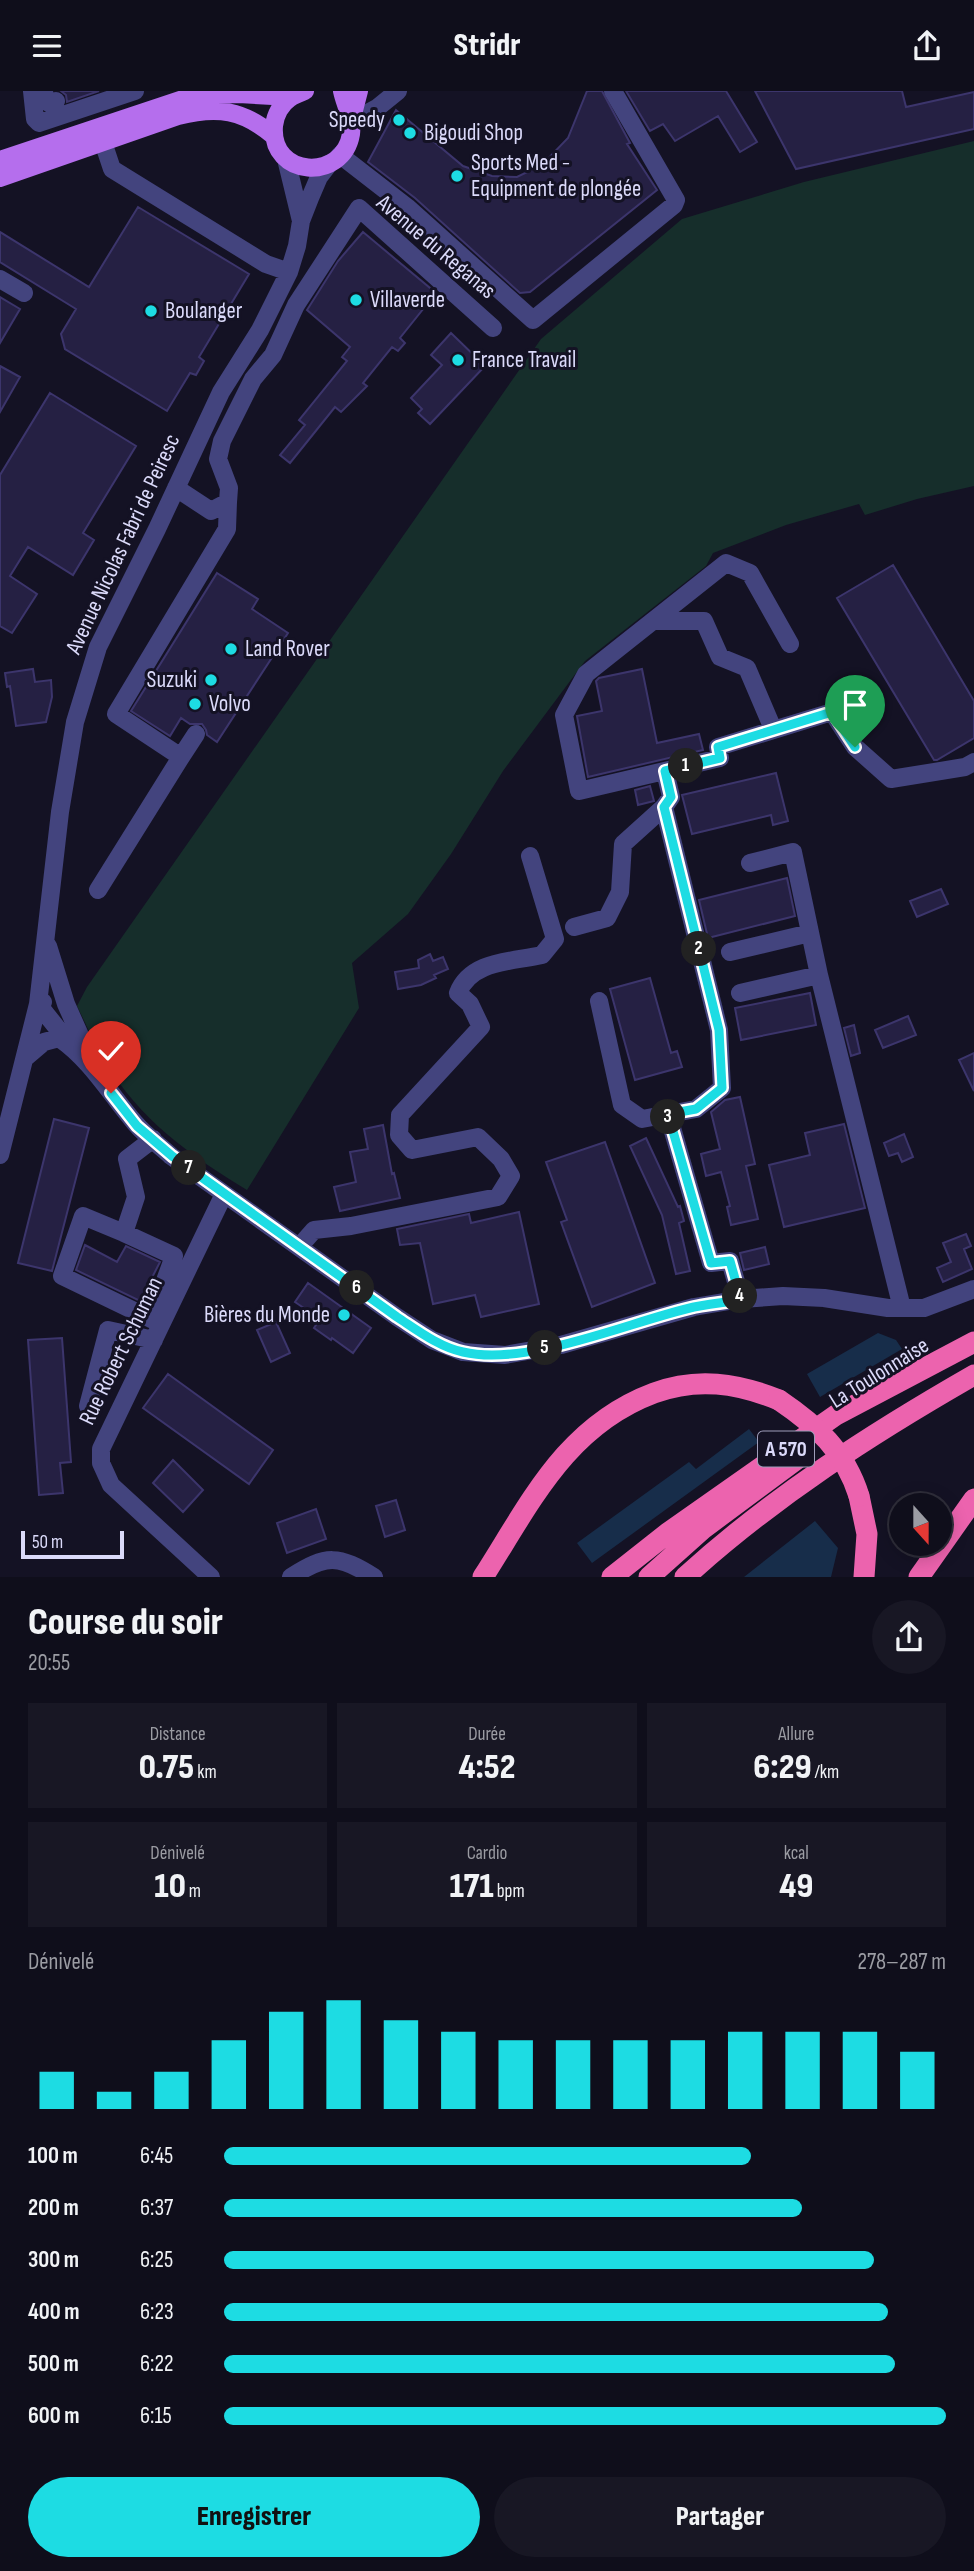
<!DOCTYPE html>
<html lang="fr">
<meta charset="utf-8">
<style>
:root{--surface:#0f0e1b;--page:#181724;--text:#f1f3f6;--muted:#9b9ca3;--line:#2f2e3a;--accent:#1ddce3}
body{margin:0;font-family:"Sofia Sans Condensed",sans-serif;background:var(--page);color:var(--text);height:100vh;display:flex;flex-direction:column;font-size:26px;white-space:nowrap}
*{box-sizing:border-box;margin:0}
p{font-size:23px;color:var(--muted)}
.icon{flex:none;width:38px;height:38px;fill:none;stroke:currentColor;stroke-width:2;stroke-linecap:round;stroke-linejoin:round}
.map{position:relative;height:1486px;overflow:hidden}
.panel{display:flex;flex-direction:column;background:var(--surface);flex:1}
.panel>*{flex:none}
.needle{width:46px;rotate:159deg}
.buttons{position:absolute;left:889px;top:1402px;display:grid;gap:14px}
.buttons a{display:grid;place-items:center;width:63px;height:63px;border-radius:50%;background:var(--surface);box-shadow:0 4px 18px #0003,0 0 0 2px var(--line);font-size:35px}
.scale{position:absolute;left:21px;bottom:18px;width:103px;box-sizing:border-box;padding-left:7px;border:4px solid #dbdafa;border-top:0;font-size:19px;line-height:24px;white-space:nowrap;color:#dbdafa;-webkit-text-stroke:5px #141224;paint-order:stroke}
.pin{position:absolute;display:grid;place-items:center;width:60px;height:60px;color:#fff;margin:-72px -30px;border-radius:50% 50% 50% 0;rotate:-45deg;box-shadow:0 0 7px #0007}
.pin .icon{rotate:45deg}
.km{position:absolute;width:35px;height:35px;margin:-18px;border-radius:50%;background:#222;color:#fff;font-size:19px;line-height:35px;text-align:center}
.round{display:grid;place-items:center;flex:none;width:74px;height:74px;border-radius:37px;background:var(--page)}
.overview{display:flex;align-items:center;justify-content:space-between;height:119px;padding:0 28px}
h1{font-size:38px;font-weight:800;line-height:52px}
.stats{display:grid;grid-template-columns:repeat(3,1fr);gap:10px;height:119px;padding:7px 28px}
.stats div{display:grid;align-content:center;border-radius:0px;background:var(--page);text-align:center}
.stats b{font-size:35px;font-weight:800}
.stats small{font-size:19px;font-weight:400}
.stats p{font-size:19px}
.chart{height:196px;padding:14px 28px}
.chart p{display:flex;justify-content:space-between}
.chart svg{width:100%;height:126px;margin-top:7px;stroke:var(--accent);stroke-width:6}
.action{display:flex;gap:14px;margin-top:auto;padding:14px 28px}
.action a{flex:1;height:80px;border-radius:42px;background:var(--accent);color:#111;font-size:28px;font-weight:800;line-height:80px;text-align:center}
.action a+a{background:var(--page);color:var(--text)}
ul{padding:0 28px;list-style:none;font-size:23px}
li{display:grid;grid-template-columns:112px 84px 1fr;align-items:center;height:52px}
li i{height:18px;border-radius:9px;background:var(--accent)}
header{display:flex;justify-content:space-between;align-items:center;height:91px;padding:0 28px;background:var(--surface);font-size:32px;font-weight:800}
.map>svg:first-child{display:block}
.green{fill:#162e2b}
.water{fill:#172d4a}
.building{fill:#252043;stroke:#3c356c;stroke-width:2}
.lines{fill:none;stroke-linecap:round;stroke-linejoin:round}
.minor{stroke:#43447e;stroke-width:18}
.major{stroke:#b56eed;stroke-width:18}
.highway{stroke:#ec63ae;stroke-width:21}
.highway-bridge{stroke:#ec63ae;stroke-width:21}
.route-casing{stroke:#fff;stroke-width:14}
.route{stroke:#1ddce3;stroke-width:9}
.poi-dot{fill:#1ddce3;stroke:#141224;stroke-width:2.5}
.labels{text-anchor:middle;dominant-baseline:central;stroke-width:6;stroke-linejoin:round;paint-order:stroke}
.shield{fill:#141224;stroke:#9f9eba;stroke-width:2}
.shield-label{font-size:21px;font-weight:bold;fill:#dbdafa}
.poi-label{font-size:23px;fill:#dbdafa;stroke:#141224;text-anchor:start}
.street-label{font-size:23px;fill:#dbdafa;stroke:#141224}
</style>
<header><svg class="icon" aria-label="menu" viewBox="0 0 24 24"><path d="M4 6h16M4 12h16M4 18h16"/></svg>Stridr<svg class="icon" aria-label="share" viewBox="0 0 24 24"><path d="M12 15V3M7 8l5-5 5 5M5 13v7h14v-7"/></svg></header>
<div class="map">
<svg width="974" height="1486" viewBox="0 0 974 1486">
<rect width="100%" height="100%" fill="#141224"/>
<!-- green -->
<path class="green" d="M974,50V395L917,408L865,424L859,413L786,434L713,462L706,475L585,570L503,680L451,763L408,823L352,872L359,917L247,1099C188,1063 140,1029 104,969C94,952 86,933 77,915L87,896L541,248L682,128L804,91Z"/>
<!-- water -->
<path class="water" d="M878,1242L896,1249L902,1258L820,1306L807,1283Z
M749,1338L759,1351L592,1472L577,1452L689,1371L696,1378Z
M815,1430L838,1457L831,1486H744Z"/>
<!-- building -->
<path class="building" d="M61,0H99L67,11L66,4Z
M587,0H602L630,52L627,53L657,99L530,201L520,202L415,107L368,71L396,19L463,75L492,85L517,86L542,74L568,47Z
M626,0H726L757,51L740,61L718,25L675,50L663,33L650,40Z
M755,0H902L906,16L974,1V38L796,78Z
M138,116L249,183L199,266L204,270L196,284L190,282L167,320L65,258L61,243L76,218L0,171V141L89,196Z
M363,141L436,202L400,247L405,252L398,260L392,256L363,292L367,295L341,321L335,316L290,372L280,364L305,334L299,329L347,270L342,266L350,256L307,219L338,170Z
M0,206L20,218L0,252Z
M451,242L485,275L430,333L418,322L422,318L411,307L442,274L431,264Z
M0,275L20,286L0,321Z
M50,302L136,355L83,442L94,449L73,484L28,456L10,485L37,503L12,542L0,535V384Z
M893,474L974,610V647L937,669H934L837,507Z
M217,482L258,508L252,518L288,542L217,651L207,644L206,639L202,633H190L181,627L170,645L131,620Z
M33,578L35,591L51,589L52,606L46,631L16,635L10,595L7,596L5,582Z
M642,578L657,652L699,643L703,659L588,686L577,625L602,620L596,590L599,587Z
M776,682L788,730L773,734L771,724L692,743L682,704Z
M650,695L654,710L638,714L635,699Z
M787,787L795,825L708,847L699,809Z
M941,798L948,813L917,826L910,810Z
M430,863L433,870L443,866L448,878L434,884L436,887L421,894L398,898L395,881L419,877L418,869Z
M650,887L671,962L677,960L682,976L635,989L610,898Z
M810,902L816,934L741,949L735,917Z
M908,925L916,944L883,957L875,939Z
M854,934L860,962L851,965L844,937Z
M974,962V1000L959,969Z
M740,1006L755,1073L746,1075L758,1128L731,1134L727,1116L730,1115L721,1081L706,1085L701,1063L720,1058L711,1021L725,1009Z
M54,1028L89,1037L52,1180L18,1172Z
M844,1033L865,1117L784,1136L769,1074L810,1064L805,1042Z
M383,1034L392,1083L394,1082L400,1107L340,1120L334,1096L356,1091L350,1061L368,1058L364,1038Z
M904,1043L913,1066L902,1071L898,1062L889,1065L884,1052Z
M646,1047L678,1116L680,1115L684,1130L679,1132L690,1180L676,1183L662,1124L630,1055Z
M605,1051L655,1192L592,1216L561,1131L567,1129L546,1071Z
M519,1121L539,1213L481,1226L475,1204L433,1213L420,1152L400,1154L397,1138L469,1123L471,1132Z
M966,1143L971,1155L964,1158L972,1178L943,1191L937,1177L951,1171L943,1152Z
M85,1154L117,1171L126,1155L160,1171L140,1210L76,1179Z
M765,1156L769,1173L744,1179L740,1162Z
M308,1192L371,1237L353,1262L332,1247L331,1249L314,1237L320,1228L295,1211Z
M276,1231L290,1262L271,1271L257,1239Z
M62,1247L71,1371L60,1372L63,1402L39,1404L28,1249Z
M168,1283L273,1359L249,1393L143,1317Z
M173,1369L203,1399L183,1421L153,1392Z
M396,1409L405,1439L385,1446L376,1415Z
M316,1418L326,1448L287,1462L277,1432Z"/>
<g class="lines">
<!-- minor -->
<path class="minor" d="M32,0L35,28L39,32L135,0
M44,0L45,8L50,13L56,10
M351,31L377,17L398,0
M99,39L112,78L266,173L289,181
M340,64L407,116L533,229L674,114L676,109L613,0
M286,68L301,130
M0,188L24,202
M176,397L211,420L228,411L229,397L218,368L222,350L253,288L273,264L296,214L359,117L493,237
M653,530H704L720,566L747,577L773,638
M790,553L750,482L726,472L586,583L564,624L579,700L720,667L718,656L832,621L855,656L891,688L965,676L974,671
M181,666L196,643
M750,772L793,761L819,884
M98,799L181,666L116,623L227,438L228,411
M574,836L607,827L620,801L623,753L664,716L671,706L665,680
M48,855L66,913L91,969
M730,861L810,842
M740,902L819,884L902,1217
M599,910L622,1014L642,1028L696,1018L722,997L719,939L664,716
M43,911L38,913L69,952
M24,968L44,951L59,947C91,969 110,1003 135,1032C145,1044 159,1054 171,1065L397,1226L432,1249L463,1261L505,1264L561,1254L694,1216L741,1208L783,1205L824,1207L888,1217H924L974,1198
M668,1023L711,1172L730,1170L741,1208
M0,1064L38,913L60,721L75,631L98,556L157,438L221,301L260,239L289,181L297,155L301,130L310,107L319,86L329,73
M124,1142L174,1165L151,1228L62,1185L83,1125L124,1142L136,1106L127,1068L153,1048
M299,1156L314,1139L351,1135L498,1106L511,1085L501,1068L478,1046L412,1059L399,1044L400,1024L481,936L470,913L458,902C471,869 512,871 542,864L555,848L530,765
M88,1315L108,1239L154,1249
M211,1486L111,1394L101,1372V1358L224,1103
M291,1486C326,1463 339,1464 374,1486"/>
<!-- major -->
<path class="major" d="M305,0C300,2 294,4 290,7C281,13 275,24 274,35C270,87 343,91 351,43C353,28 345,14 342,0
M351,31L359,0
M0,69L195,4L239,3L291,6
M0,87L178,25C218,15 243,19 274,45"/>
<!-- highway -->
<path class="highway" d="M859,1405L867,1443L864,1486
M483,1486C531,1411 566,1335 654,1302C697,1286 737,1292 779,1309
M612,1486L669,1441L836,1324L974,1251
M649,1486L704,1437L801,1365
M685,1486C773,1406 871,1343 974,1284
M919,1486L974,1408"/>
<!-- highway-bridge -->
<path class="highway-bridge" d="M779,1309C816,1334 845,1360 859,1405"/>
</g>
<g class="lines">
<!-- route casing -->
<g class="route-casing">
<path id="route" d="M111,1002L137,1035L172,1065L397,1226C417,1239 439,1256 463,1261C528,1276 628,1231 694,1216C709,1213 726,1211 741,1209L730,1170L711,1172L668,1023L696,1018L722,997L719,939L664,716L671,706L665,680L720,667L718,656L832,621L855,656"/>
</g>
<!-- route -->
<use href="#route" class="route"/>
</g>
<!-- markers -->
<g class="poi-dot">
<circle cx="399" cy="29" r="7"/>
<circle cx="410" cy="42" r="7"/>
<circle cx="457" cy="85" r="7"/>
<circle cx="356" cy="209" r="7"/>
<circle cx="151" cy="220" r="7"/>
<circle cx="458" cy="269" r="7"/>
<circle cx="231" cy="558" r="7"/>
<circle cx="211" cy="589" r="7"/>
<circle cx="195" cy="613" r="7"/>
<circle cx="344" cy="1224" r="7"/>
</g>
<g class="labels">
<!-- shield labels -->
<rect class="shield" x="758" y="1340.5" width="56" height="35" rx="5"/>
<g class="shield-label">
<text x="786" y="1358">A 570</text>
</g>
<!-- poi labels -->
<g class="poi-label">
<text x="385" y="29" text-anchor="end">Speedy</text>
<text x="424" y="42">Bigoudi Shop</text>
<text x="471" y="72">Sports Med -<tspan x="471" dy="26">Equipment de plongée</tspan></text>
<text x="370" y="209">Villaverde</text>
<text x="165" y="220">Boulanger</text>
<text x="472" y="269">France Travail</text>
<text x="245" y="558">Land Rover</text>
<text x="197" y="589" text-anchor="end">Suzuki</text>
<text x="209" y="613">Volvo</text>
<text x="330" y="1224" text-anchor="end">Bières du Monde</text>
</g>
<!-- street labels -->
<g class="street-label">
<text transform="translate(436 156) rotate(40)">Avenue du Reganas</text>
<text transform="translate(123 453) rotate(-65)">Avenue Nicolas Fabri de Peiresc</text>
<text transform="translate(121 1260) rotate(-64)">Rue Robert Schuman</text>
<text transform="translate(879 1282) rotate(-32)">La Toulonnaise</text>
</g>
</g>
</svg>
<div class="buttons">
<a><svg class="needle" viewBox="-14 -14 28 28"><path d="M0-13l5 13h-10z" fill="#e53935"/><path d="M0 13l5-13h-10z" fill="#9b9ca3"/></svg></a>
</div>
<div class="scale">50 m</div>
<div class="pin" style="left:855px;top:656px;background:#1e9e55"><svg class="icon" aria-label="arrive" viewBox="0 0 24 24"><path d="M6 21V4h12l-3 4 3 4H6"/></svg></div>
<div class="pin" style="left:111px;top:1002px;background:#d93025"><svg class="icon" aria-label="check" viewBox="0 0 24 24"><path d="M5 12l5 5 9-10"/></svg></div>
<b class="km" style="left:686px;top:675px">1</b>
<b class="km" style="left:699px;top:858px">2</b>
<b class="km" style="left:668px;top:1026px">3</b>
<b class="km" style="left:740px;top:1205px">4</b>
<b class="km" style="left:545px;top:1257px">5</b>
<b class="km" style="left:357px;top:1197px">6</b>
<b class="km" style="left:189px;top:1077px">7</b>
</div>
<section class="panel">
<div class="overview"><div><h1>Course du soir</h1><p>20:55</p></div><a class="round"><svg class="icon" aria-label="share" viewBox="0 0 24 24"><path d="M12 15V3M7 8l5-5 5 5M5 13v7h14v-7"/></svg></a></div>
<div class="stats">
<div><p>Distance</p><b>0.75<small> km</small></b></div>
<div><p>Durée</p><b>4:52</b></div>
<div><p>Allure</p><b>6:29<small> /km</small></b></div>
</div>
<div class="stats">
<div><p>Dénivelé</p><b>10<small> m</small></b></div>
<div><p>Cardio</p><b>171<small> bpm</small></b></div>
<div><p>kcal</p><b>49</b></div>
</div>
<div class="chart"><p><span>Dénivelé</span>278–287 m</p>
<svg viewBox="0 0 160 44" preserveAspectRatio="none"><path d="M5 44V31M15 44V38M25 44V31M35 44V20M45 44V10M55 44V6M65 44V13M75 44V17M85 44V20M95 44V20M105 44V20M115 44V20M125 44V17M135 44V17M145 44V17M155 44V24"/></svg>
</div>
<ul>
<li><b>100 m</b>6:45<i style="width:73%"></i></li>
<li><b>200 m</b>6:37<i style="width:80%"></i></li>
<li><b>300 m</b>6:25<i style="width:90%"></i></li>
<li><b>400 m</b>6:23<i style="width:92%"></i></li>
<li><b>500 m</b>6:22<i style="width:93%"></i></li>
<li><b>600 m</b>6:15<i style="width:100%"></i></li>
</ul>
<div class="action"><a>Enregistrer</a><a>Partager</a></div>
</section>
